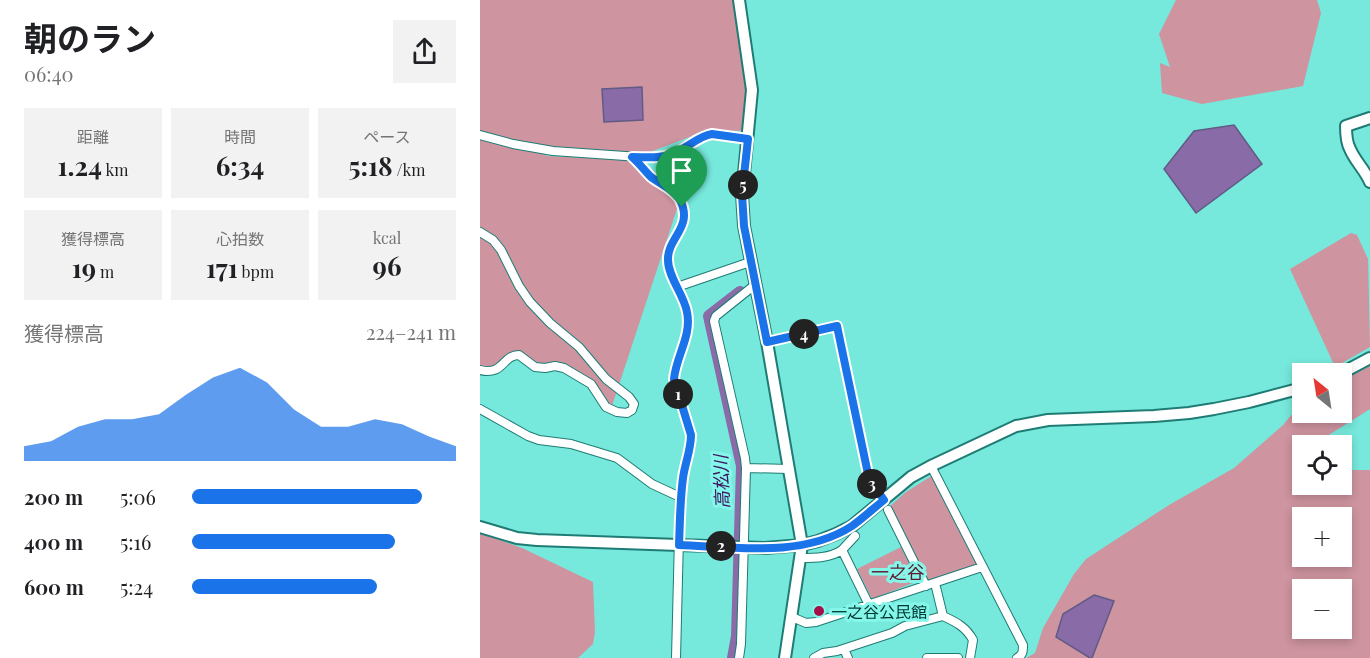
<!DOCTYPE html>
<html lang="ja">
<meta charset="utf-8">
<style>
:root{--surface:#fff;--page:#f2f2f2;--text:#202124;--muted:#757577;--accent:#1a73e8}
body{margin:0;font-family:"Playfair Display","Noto Sans JP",serif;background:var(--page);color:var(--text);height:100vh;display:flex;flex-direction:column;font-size:22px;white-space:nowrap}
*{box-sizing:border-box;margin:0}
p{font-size:20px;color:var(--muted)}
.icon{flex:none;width:33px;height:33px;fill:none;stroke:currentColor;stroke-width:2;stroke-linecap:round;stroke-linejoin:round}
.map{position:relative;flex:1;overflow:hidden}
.details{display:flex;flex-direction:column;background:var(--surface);width:480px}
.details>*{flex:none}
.needle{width:39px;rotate:330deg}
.fabs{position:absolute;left:812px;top:363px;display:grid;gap:12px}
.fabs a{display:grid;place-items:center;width:60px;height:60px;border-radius:0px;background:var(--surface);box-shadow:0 3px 9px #0003;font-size:30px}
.pin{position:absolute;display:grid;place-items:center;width:51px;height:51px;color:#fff;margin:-62px -26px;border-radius:50% 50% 50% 0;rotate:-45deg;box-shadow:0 0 6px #0007}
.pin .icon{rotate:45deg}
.km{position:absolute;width:30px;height:30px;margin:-15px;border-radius:50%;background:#222;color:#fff;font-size:16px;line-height:30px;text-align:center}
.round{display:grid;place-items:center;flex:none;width:63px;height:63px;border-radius:0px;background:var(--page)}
.head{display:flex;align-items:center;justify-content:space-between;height:102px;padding:0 24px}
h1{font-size:33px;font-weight:700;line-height:45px}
.stats{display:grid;grid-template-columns:repeat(3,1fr);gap:9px;height:102px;padding:6px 24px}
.stats div{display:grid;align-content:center;border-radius:0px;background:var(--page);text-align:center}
.stats b{font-size:26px;font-weight:700}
.stats small{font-size:16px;font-weight:400}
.stats p{font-size:16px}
.chart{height:168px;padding:12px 24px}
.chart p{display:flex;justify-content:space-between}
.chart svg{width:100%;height:108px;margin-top:6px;fill:var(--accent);opacity:.7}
ul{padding:0 24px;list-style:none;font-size:20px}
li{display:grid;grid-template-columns:96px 72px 1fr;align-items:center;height:45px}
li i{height:15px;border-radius:8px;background:var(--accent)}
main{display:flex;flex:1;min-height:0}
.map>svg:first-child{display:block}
.green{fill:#ce949f;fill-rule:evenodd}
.water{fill:#896ba7;stroke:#605b84;stroke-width:1.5}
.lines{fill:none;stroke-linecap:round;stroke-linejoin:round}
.river{stroke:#896ba7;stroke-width:12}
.street-casing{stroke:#1f7c74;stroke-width:10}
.secondary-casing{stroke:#1f7c74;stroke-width:14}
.street{stroke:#fff;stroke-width:8}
.secondary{stroke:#fff;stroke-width:10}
.route-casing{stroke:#fff;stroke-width:12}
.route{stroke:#1a73e8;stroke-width:8}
.poi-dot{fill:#a40e49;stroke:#85f6ea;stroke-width:2}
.labels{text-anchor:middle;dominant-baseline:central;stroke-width:6;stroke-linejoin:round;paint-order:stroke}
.poi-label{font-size:16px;fill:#003733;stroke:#85f6ea;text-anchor:start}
.water-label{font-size:18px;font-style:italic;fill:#3e135e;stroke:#85f6ea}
.neighbourhood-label{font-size:18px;fill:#5e1a2e;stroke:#85f6ea}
</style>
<main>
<section class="details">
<div class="head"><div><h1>朝のラン</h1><p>06:40</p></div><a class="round"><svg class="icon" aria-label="share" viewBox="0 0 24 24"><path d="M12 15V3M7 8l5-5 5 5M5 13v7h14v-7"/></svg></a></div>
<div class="stats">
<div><p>距離</p><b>1.24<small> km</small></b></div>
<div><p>時間</p><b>6:34</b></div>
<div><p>ペース</p><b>5:18<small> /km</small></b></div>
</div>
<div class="stats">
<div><p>獲得標高</p><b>19<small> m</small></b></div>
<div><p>心拍数</p><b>171<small> bpm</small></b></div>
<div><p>kcal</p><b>96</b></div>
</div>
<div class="chart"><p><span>獲得標高</span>224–241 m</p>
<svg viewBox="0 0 160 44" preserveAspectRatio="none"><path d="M0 44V38L10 36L20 30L30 27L40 27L50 25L60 17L70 10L80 6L90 12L100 23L110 30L120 30L130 27L140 29L150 34L160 38V44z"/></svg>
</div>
<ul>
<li><b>200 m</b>5:06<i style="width:87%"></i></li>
<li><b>400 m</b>5:16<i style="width:77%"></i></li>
<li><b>600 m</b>5:24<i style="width:70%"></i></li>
</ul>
</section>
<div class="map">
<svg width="890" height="658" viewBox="0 0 890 658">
<rect width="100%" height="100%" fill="#77e8dc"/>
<!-- green -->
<path class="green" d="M0,0H257L270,94L263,131L228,130L165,154L37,144L68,156L147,160L168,173L199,203L131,409L111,384L40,355L17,370L0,369Z
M696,0H837L841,13L823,86L722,104L682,93L680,63L690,67L679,34Z
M871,233L877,235L888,259L890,347L855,367L810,269Z
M890,366V409L847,436L851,445L822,446V484H861V467L863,470H890V658H546L555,653L563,628L594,574L606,559L689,505L754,468L803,425L822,402V412H861V381ZM822,518H861V556H822ZM822,590H861V628H822Z
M453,475L498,564L446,582L409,507L426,492Z
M0,533L42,548L113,582L115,632L113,644L98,658H0Z
M421,547L438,581L392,599L377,569Z"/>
<!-- water -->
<path class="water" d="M162,87L163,120L124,122L122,89Z
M754,125L782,164L716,213L684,169L714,131Z
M614,595L634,601L612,658H610L576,637L583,614Z"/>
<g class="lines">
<!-- river -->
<path class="river" d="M253,658L257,636L262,466L229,316L260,292"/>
<!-- street casing -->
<g class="street-casing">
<path id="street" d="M0,135L33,144L73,151L174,158L194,153L225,135L232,134L268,139
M152,157C159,163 165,171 171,177C180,184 194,189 200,200C213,224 192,235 188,256C185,274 207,299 208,321C209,341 196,359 194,379L211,435V445L204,473L200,497L196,658
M0,232L13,240L21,250L39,286L50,302L70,323L99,347L126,379L149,397L154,404L152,410L147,413L137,412L126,407L111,384L84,368L75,366L65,368L55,367L39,355C22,355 24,376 0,370
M197,287L270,262
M287,342L357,326L388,474L392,483L404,500
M0,409L48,436L59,440L91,444L137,458L172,484L200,497
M451,466L543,645C543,651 543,655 537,658
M266,468L309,469
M408,510L446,586
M362,550L375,536
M321,558C335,558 350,558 362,550L389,605
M455,583L463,616C476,622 486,627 493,640L490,658
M312,617L326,623L336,622L502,567
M364,649L368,658
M259,658L261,644L266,468L265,458L234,321L236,316L276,284
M334,658L343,653L357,651L412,633L425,626L463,616
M447,658H478"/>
</g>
<!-- secondary casing -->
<g class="secondary-casing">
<path id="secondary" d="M259,0L272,90L262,194L264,226L287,342L322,545L305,658
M890,118L866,126C866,133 866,142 870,149C875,161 885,170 890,182
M860,374L890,358
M0,527L37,538L57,540L285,548L322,545L338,541L356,534L372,526L431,477L453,465L536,426L568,420L674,416L709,413L734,409L769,402L822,388"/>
</g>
<!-- street -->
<use href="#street" class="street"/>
<!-- secondary -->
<use href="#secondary" class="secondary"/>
</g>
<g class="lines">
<!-- route casing -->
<g class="route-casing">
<path id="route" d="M232,134L268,139L262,194L264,226L287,342L357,326L388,474L392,483L404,500C394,508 383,518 372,526C323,558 254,547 199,545C200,522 200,500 203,478C205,463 211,450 211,435L194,379C196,356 212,336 207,312C204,295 188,277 188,260C187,238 214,227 200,200C194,189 180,184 171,177C165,171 159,163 152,157C166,157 181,159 194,153C208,148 218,136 232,134Z"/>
</g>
<!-- route -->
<use href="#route" class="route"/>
</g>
<!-- markers -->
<circle class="poi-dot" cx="339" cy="611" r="6"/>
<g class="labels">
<!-- poi labels -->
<g class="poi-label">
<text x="351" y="611">一之谷公民館</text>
</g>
<!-- water labels -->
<g class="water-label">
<text transform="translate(241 482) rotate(-92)">高松川</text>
</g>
<!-- neighbourhood labels -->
<g class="neighbourhood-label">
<text x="418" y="572">一之谷</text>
</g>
</g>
</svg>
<div class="fabs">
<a><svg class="needle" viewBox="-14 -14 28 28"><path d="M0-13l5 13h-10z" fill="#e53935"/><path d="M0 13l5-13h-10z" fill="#757577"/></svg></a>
<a><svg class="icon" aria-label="locate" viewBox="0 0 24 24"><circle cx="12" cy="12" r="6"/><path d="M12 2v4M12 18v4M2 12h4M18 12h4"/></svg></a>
<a>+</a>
<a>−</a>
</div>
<div class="pin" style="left:202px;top:207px;background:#1e9e55"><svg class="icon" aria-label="arrive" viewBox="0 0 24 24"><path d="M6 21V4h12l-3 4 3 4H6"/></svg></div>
<b class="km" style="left:198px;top:394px">1</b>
<b class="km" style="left:241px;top:546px">2</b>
<b class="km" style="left:392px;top:484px">3</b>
<b class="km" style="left:324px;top:334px">4</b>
<b class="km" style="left:263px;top:185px">5</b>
</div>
</main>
